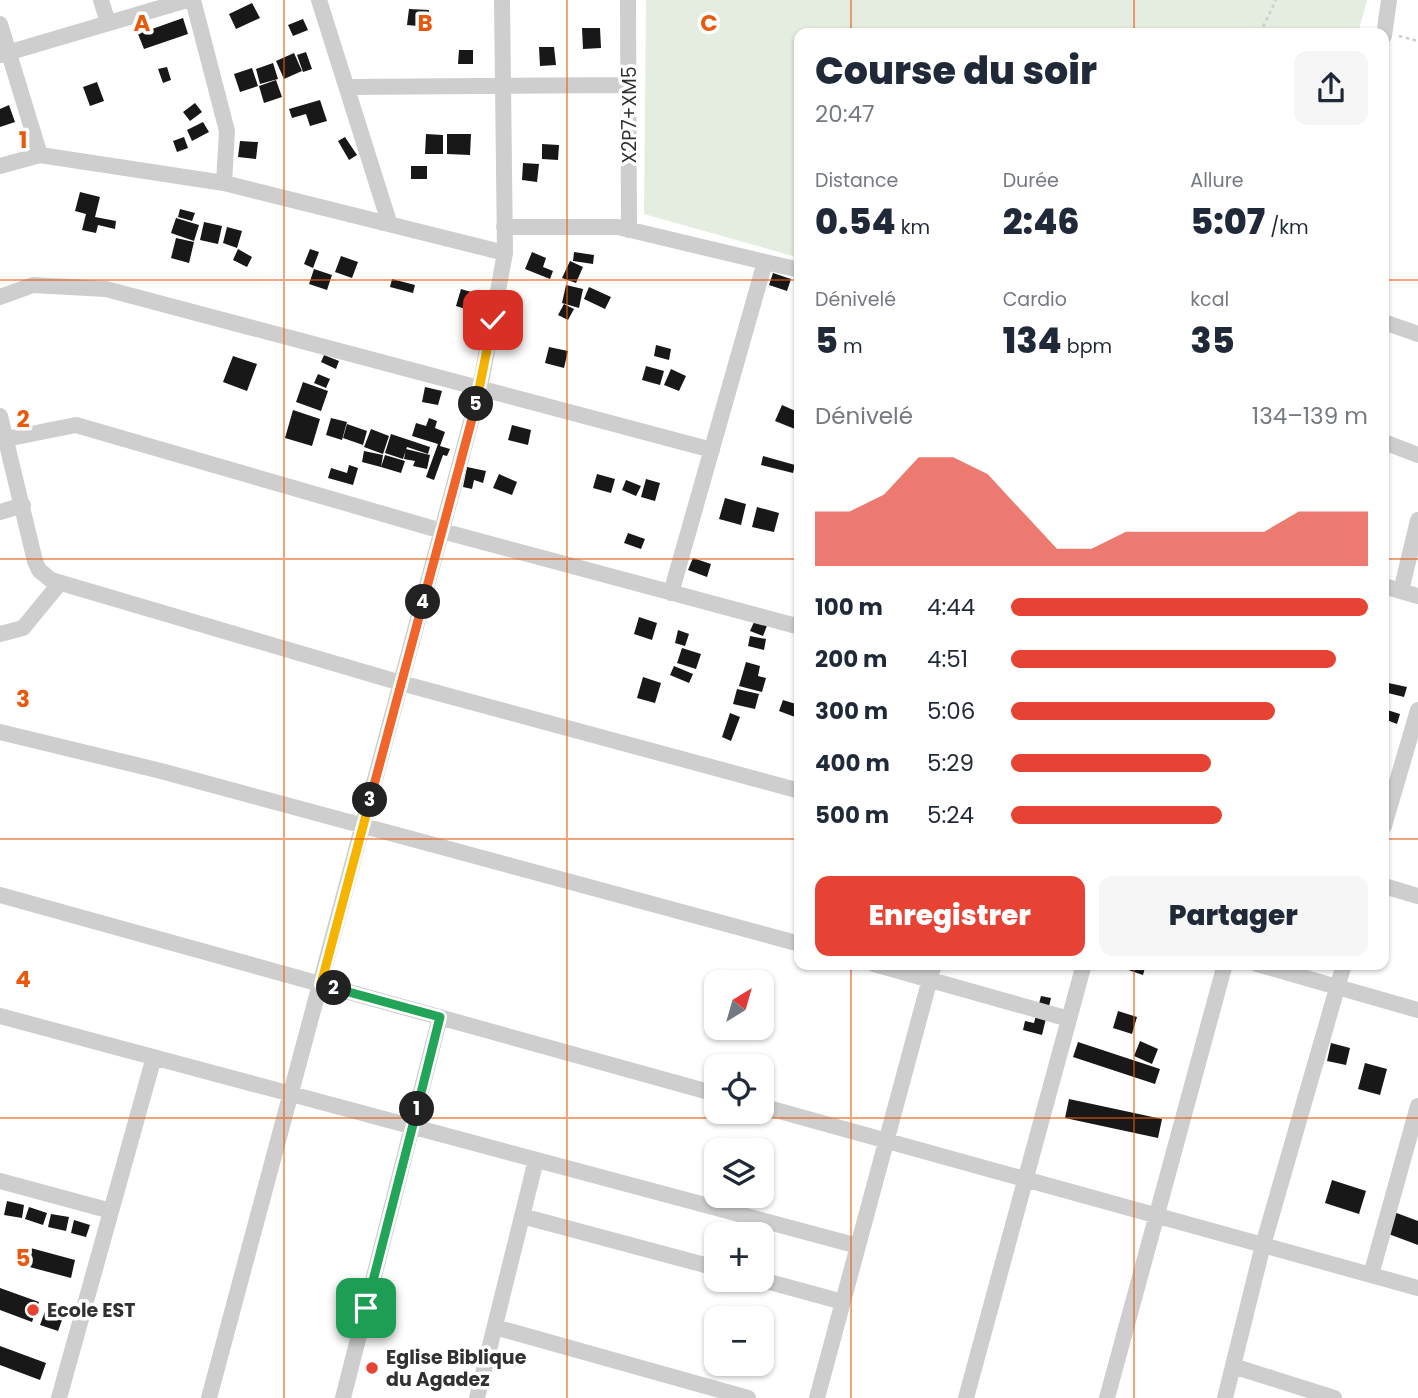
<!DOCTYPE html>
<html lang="fr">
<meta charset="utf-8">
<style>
:root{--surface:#fff;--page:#f6f6f7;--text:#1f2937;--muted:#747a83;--accent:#e64334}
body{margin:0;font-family:Poppins,sans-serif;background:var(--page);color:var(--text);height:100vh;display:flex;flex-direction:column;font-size:26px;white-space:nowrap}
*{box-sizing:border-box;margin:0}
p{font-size:23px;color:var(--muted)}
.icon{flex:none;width:38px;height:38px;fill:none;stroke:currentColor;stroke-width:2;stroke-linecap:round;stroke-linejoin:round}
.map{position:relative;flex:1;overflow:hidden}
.side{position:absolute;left:794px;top:28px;width:595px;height:942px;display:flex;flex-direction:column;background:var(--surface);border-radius:14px;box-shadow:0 2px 5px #0004}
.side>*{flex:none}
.needle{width:46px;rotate:37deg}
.controls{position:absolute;left:704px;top:970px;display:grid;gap:14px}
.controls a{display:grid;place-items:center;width:70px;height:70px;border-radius:14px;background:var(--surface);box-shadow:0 2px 5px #0004;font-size:35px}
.pin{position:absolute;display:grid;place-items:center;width:60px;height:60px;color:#fff;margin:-30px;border-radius:14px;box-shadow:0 4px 10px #0006}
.km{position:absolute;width:35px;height:35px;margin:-18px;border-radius:50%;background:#222;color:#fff;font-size:19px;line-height:35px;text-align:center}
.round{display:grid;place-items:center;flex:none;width:74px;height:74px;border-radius:14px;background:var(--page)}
.head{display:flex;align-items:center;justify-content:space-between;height:119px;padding:0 21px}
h1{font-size:38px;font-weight:800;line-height:52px}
.metrics{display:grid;grid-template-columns:repeat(3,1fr);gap:10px;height:119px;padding:7px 21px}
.metrics div{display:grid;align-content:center}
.metrics b{font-size:35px;font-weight:800}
.metrics small{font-size:19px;font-weight:400}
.metrics p{font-size:19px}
.chart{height:196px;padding:14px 21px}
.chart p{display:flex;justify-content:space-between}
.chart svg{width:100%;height:126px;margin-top:7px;fill:var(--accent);opacity:.7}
.action{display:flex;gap:14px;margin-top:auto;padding:14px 21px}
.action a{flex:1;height:80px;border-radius:14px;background:var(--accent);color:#fff;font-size:28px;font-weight:800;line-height:80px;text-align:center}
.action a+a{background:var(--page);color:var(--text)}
ul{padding:0 21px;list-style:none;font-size:23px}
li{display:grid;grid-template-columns:112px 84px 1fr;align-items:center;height:52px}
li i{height:18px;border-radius:9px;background:var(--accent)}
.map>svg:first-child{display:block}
.green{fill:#e4eddf}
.building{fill:#181818}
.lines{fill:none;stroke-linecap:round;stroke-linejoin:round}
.path{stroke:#cecece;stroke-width:2.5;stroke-dasharray:3.5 3.5;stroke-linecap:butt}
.minor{stroke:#cecece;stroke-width:16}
.split-1-casing{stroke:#fff;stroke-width:14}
.split-2-casing{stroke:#fff;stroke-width:14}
.split-3-casing{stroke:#fff;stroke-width:14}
.split-4-casing{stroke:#fff;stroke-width:14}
.split-5-casing{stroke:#fff;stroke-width:14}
.split-6-casing{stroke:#fff;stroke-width:14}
.split-1{stroke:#22a559;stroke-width:9}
.split-2{stroke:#22a559;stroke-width:9}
.split-3{stroke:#f5b400;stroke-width:9}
.split-4{stroke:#f0652b;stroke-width:9}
.split-5{stroke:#f0652b;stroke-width:9}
.split-6{stroke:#f5b400;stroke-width:9}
.grid{fill:none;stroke:#e8590c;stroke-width:2;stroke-opacity:0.55}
.poi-dot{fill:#e64334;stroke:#fff;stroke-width:2.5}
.labels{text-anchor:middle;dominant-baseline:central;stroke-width:7;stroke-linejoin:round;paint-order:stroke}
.street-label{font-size:19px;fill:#313131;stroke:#fff}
.poi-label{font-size:19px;font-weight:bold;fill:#313131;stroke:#fff;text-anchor:start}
.grid-label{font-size:23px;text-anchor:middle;font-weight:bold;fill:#e8590c;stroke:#fff;stroke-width:7;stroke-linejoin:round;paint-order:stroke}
</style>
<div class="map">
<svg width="1418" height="1398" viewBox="0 0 1418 1398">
<rect width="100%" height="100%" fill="#fff"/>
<!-- green -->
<path class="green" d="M646,0H1367L1358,33H800V258L644,214Z"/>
<!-- building -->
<path class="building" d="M252,3L260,18L236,29L229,14Z
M409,9L429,10L428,27L407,25Z
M183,18L188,34L144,49L138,34Z
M303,19L308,30L293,36L288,25Z
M582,28H600L601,48L583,49Z
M539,47H554L556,65L540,66Z
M459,50H473V64H458Z
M306,52L312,69L303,72L297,55Z
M294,53L302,71L284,79L276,61Z
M273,63L278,79L260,84L256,69Z
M167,67L171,80L163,83L158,69Z
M252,68L258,86L240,92L234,74Z
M276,80L282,97L264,103L259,86Z
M97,82L104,101L90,106L83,87Z
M320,100L327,121L310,126L306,114L292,118L289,109Z
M195,103L202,112L190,121L183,112Z
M9,105L15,122L0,127V109Z
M203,122L209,132L192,141L187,130Z
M426,134L443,135V154H425Z
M447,134H471L470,155L447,154Z
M184,137L188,148L177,152L173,141Z
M345,137L357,155L349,160L338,141Z
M240,141L258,142L256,159L238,157Z
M542,144L559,145L558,160L542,159Z
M523,163L539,164L537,182L522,180Z
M411,166H427V179H411Z
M80,192L100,197L95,217L116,221L115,229L98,225L96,233L82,230L86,214L75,211Z
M180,209L195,213L192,221L178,217Z
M176,218L199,225L194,241L171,233Z
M204,222L222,226L218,244L200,240Z
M227,227L242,231L237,248L223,243Z
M176,238L194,242L189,263L171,258Z
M238,249L252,257L247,267L233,260Z
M310,249L319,252L313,268L304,264Z
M532,252L546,258L543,267L553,271L550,279L525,269Z
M574,252L594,255L593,264L573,261Z
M341,256L358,262L352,278L335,272Z
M570,261L583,267L576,283L562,278Z
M314,269L332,275L327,290L309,284Z
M773,273L791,279L787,291L769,285Z
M392,279L415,285L413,293L390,287Z
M566,285L583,289L579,308L562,303Z
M589,287L611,297L605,309L584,299Z
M461,289L478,294L472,311L456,306Z
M564,304L574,309L568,320L558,315Z
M656,345L671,349L669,360L654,356Z
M549,347L568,351L564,368L545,363Z
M324,355L339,361L336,369L321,362Z
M233,356L257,364L247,391L223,382Z
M646,366L664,371L660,385L642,380Z
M671,369L686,376L679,391L664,385Z
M318,374L330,379L326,388L314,383Z
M303,382L328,391L321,411L296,402Z
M425,387L442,391L438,405L422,402Z
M782,405L800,413V431L775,421Z
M293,410L320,419L312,446L285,438Z
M331,418L347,422L342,440L326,435Z
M429,418L437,421L435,428L445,432L440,446L450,449L447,456L443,455L434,480L426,477L438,444L412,436L416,423L426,426Z
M347,424L367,431L363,445L343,438Z
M512,425L531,430L528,445L508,440Z
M371,429L389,436L383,454L364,447Z
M391,434L430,447L428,454L407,447L403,459L385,453Z
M406,449L430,455L427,469L413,466L415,461L404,459Z
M364,451L383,455L381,467L362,462Z
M385,455L405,461L401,473L381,467Z
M763,456L795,465L793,473L761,465Z
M349,465L358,468L353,485L328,478L331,468L347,473Z
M467,467L486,471L483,483L474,480L472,489L463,487Z
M499,474L517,482L512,495L493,488Z
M597,474L615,479L611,493L593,488Z
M646,479L660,483L655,501L641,497Z
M626,480L641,486L636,496L622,490Z
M725,498L746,504L741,525L719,519Z
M757,507L779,513L774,532L752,527Z
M628,533L645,539L641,549L624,543Z
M693,558L711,564L707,577L688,570Z
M758,613L770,618L763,636L750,631Z
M639,617L657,623L652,640L634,634Z
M678,630L689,634L685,646L675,643Z
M750,636L766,639L764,650L748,646Z
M682,648L701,654L696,669L677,663Z
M746,662L760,666L758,676L766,678L762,692L739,686Z
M674,666L693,674L689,683L670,675Z
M643,677L661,683L655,703L637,698Z
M1384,682L1407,687L1404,697L1384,692Z
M737,689L759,694L755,709L733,704Z
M783,700L799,705L795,717L779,711Z
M1384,709L1400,714L1397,724L1384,719Z
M730,713L740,717L731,741L722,737Z
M1111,964H1146L1143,975Z
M1041,996L1051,998L1042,1035L1023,1030L1025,1021L1034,1023Z
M1118,1011L1137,1017L1132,1034L1113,1028Z
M1140,1041L1158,1049L1152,1064L1134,1056Z
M1078,1042L1160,1069L1155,1084L1073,1057Z
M1331,1043L1350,1048L1346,1065L1327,1061Z
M1365,1063L1387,1069L1380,1095L1358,1089Z
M1069,1099L1162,1119L1158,1138L1065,1118Z
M1332,1180L1366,1191L1359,1214L1325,1203Z
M7,1201L24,1205L22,1218L4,1215Z
M29,1207L47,1213L43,1225L25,1219Z
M1394,1212L1418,1221V1245L1386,1233Z
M51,1214L69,1217L66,1231L48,1227Z
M74,1220L90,1225L86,1237L71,1233Z
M27,1247L75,1260L71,1278L22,1265Z
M0,1288L39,1302L32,1322L0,1310Z
M47,1306L65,1312L58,1331L40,1325Z
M0,1346L46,1363L40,1380L0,1365Z"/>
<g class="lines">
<!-- path -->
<path class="path" d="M1260,33L1276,0
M1399,36L1418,41"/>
<!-- minor -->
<path class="minor" d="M101,0L108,23
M193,0L227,131L224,183
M319,0L389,222
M628,0L629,230
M0,24L40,155
M1384,36L1389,0
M0,55L187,0
M348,87L628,85
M0,166L40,155L224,183L505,253
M504,227H618L765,262L671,593
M765,262L800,270
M0,297L33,285L106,289L712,450
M1384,322L1418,334
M0,416L35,561L39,570L51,580L401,683L800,791
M6,439L76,425L442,531L800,627
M1384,442L1418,455
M0,512L23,505
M1384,586L1418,596
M1401,591L1418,520
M0,634L23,628L60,583
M0,732L161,771L800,944
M1384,826L1418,710
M1384,886L1418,896
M0,895L716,1094
M874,964L1069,1019
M1257,964L1418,1010
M0,1016L858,1246
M761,1106L1418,1288
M0,1181L111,1211
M522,1216L716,1268
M1371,1275L1418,1106
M758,1279L843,1302
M495,1327L748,1398
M1233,1366L1334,1398
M59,1398L154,1057
M209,1398L480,388L505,253L502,0
M343,1398L440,1017
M477,1398L536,1160
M817,1398L934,964
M966,1398L1084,964
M1107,1398L1225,964
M1225,1398L1263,1245L1344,964"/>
</g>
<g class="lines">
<!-- split-1 casing -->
<g class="split-1-casing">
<path id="split-1" d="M366,1308L417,1109"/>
</g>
<!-- split-2 casing -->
<g class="split-2-casing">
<path id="split-2" d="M334,988L440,1017L417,1109"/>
</g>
<!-- split-3 casing -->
<g class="split-3-casing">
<path id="split-3" d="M334,988L321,984L370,800"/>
</g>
<!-- split-4 casing -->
<g class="split-4-casing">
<path id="split-4" d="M370,800L423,602"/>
</g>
<!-- split-5 casing -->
<g class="split-5-casing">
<path id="split-5" d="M423,602L476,404"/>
</g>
<!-- split-6 casing -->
<g class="split-6-casing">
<path id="split-6" d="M476,404L493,320"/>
</g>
<!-- split-1 -->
<use href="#split-1" class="split-1"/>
<!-- split-2 -->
<use href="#split-2" class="split-2"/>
<!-- split-3 -->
<use href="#split-3" class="split-3"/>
<!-- split-4 -->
<use href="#split-4" class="split-4"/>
<!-- split-5 -->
<use href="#split-5" class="split-5"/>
<!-- split-6 -->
<use href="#split-6" class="split-6"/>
</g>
<!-- grid -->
<path class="grid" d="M284,0V1398M567,0V1398M851,0V33M1134,0V33M0,280H800M1384,280H1418M0,559H800M1384,559H1418M0,839H800M1384,839H1418M851,964V1398M1134,964V1398M0,1118H1418"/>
<!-- markers -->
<g class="poi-dot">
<circle cx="33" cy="1310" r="7"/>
<circle cx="372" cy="1368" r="7"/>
</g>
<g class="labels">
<!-- street labels -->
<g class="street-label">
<text transform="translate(629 115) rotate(-90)">X2P7+XM5</text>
</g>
<!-- poi labels -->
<g class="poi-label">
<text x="47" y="1310">Ecole EST</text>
<text x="386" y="1357">Eglise Biblique<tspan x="386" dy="22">du Agadez</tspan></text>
</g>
</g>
<g class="grid-label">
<text x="142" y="31">A</text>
<text x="425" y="31">B</text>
<text x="709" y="31">C</text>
<text x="23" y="148">1</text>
<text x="23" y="427">2</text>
<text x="23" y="707">3</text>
<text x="23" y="987">4</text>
<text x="23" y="1266">5</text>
</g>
</svg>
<div class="controls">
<a><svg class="needle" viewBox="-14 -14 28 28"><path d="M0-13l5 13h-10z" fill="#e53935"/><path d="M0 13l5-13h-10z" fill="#747a83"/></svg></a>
<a><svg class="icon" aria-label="locate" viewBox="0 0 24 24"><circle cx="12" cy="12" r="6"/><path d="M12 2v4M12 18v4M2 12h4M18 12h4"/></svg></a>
<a><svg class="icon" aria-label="layers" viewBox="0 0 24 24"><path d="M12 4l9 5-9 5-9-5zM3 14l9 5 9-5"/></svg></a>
<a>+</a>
<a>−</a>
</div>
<div class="pin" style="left:366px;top:1308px;background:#1e9e55"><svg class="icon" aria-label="arrive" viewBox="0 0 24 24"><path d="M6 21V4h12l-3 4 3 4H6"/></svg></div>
<div class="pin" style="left:493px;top:320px;background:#d93025"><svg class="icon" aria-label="check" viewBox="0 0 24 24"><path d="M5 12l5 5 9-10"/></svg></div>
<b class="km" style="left:417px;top:1109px">1</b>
<b class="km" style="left:334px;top:988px">2</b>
<b class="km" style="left:370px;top:800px">3</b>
<b class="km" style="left:423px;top:602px">4</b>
<b class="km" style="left:476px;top:404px">5</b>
<section class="side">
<div class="head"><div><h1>Course du soir</h1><p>20:47</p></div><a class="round"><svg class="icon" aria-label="share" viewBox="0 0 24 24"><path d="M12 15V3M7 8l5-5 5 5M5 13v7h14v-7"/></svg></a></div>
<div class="metrics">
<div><p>Distance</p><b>0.54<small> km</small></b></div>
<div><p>Durée</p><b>2:46</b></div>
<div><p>Allure</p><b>5:07<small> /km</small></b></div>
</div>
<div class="metrics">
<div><p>Dénivelé</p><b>5<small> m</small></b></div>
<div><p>Cardio</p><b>134<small> bpm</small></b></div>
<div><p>kcal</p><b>35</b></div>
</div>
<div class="chart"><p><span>Dénivelé</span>134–139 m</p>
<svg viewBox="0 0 160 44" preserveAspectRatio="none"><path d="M0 44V25L10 25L20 19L30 6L40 6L50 12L60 25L70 38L80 38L90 32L100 32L110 32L120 32L130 32L140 25L150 25L160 25V44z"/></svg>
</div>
<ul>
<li><b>100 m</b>4:44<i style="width:100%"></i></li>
<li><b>200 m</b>4:51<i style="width:91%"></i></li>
<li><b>300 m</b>5:06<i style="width:74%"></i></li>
<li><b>400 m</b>5:29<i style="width:56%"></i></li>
<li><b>500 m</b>5:24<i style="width:59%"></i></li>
</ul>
<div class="action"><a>Enregistrer</a><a>Partager</a></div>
</section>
</div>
